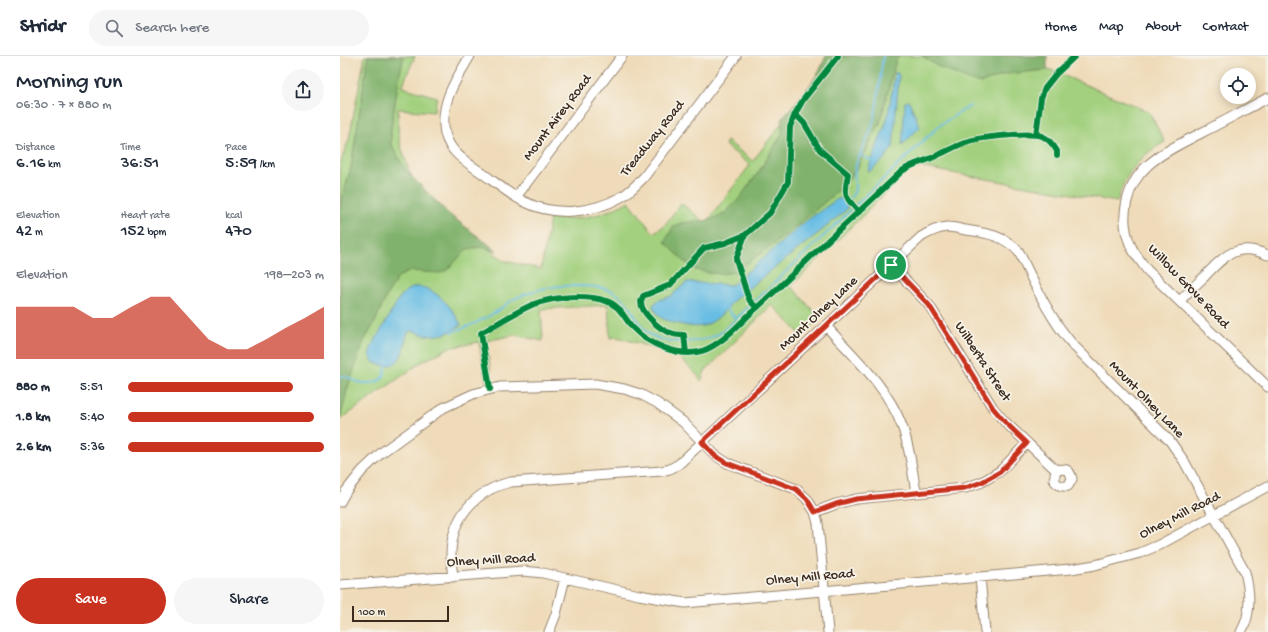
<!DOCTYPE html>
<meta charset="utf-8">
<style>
:root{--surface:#fff;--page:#f6f6f7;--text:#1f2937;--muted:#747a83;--line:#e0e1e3;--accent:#c8321e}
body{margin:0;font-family:"Gochi Hand",sans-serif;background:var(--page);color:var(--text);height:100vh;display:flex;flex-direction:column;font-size:15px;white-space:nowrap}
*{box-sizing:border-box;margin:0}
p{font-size:13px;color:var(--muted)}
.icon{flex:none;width:22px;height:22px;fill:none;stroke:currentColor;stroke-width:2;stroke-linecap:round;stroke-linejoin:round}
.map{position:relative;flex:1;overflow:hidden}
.details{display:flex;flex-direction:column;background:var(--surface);width:340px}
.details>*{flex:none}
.tools{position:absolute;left:880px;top:12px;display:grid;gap:8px}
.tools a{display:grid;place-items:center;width:36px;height:36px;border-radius:50%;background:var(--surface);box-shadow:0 2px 10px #0003;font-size:20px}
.scale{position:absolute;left:12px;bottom:10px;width:97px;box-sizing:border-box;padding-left:4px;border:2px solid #3b2a1e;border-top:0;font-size:11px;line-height:14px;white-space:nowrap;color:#3b2a1e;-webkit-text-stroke:3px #f7f3e8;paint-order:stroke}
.pin{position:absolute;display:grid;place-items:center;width:34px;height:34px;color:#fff;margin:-17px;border:2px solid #fff;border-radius:50%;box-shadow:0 1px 4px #0007}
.round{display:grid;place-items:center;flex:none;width:42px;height:42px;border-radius:21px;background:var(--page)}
.headline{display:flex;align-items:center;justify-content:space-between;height:68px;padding:0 16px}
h1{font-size:22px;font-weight:600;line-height:30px}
.figures{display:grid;grid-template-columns:repeat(3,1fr);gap:6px;height:68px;padding:4px 16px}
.figures div{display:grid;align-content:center}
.figures b{font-size:17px;font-weight:600}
.figures small{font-size:11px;font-weight:400}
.figures p{font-size:11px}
.chart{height:112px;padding:8px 16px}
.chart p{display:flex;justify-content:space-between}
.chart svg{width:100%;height:72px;margin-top:4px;fill:var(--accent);opacity:.7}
.button{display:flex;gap:8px;margin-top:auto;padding:8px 16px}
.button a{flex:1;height:46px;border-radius:24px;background:var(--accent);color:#fff;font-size:16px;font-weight:600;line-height:46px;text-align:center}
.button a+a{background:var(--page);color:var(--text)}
ul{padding:0 16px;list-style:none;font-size:13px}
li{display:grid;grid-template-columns:64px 48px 1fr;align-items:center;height:30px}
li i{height:10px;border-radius:5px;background:var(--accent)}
header{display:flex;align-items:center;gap:24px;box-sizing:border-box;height:56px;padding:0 20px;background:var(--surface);border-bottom:1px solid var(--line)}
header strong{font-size:19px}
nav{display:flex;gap:22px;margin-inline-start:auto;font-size:14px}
.search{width:280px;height:36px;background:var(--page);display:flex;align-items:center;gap:10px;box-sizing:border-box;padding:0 14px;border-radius:22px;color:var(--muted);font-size:15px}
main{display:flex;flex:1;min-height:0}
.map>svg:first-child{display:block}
.green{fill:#a2d07e;stroke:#6e7d4e}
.forest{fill:#81b26d;stroke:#5e6e46}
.water{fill:#67bde4;stroke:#517481}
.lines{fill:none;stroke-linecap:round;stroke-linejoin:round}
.stream{stroke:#67bde4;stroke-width:2}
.minor-casing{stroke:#95826c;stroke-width:11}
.minor{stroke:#fff;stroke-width:9}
.cycleway-casing{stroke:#f7f3e8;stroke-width:8}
.cycleway{stroke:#00873e;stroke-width:6}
.route-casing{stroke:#fff;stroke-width:8}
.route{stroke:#c8321e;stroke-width:5}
.labels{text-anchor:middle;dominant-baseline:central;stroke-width:3.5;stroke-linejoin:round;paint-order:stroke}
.street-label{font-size:14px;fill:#3b2a1e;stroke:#f7f3e8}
</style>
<header>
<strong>Stridr</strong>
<div class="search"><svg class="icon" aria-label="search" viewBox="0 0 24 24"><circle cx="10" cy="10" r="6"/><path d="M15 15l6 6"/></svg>Search here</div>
<nav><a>Home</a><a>Map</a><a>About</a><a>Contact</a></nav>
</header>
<main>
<section class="details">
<div class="headline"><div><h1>Morning run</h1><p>06:30 · 7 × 880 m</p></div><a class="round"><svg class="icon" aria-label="share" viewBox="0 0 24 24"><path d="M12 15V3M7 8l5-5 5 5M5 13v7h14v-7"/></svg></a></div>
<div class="figures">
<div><p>Distance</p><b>6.16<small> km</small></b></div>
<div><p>Time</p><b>36:51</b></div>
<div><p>Pace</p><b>5:59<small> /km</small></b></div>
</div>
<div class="figures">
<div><p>Elevation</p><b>42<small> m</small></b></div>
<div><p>Heart rate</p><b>152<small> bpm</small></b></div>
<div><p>kcal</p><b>470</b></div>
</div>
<div class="chart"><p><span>Elevation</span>198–203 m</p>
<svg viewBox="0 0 160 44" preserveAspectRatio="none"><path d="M0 44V12L10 12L20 12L30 12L40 19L50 19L60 12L70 6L80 6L90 19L100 32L110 38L120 38L130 32L140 25L150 19L160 12V44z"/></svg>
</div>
<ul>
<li><b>880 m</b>5:51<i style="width:84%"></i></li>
<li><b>1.8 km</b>5:40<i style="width:95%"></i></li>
<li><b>2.6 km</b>5:36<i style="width:100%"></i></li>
</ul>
<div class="button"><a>Save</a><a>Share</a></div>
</section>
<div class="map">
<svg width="928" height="576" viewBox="0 0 928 576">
<rect width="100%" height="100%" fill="#f7f3e8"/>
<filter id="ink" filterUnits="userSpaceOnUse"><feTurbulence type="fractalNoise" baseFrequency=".025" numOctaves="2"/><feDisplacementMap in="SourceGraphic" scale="8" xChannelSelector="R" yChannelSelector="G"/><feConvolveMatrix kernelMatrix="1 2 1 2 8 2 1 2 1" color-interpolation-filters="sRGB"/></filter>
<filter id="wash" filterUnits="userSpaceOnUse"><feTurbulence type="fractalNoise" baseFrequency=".012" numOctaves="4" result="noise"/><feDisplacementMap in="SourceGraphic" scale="16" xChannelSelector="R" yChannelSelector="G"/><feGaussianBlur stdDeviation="0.9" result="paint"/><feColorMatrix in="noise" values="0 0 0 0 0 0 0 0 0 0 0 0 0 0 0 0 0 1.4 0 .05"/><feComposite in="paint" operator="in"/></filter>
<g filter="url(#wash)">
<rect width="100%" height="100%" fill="#efdbb9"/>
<!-- green -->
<path class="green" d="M25,0H75L62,31L97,41L94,56L58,53V71L60,87L69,115L76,128L105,161L165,205L201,213L210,162C239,165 265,159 289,145L313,177L324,170L341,147L366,167L410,109L385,89L387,85L413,105L492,0H678L809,56L825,86C800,99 784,119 777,146L573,110L451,230L480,262L462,280L432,249L365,315L361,325L358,322L359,321L337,299L277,281L270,282L268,249L201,253L203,285L174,279L146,285L152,324L146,326L139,286L108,292L80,307L0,364V108L9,83Z"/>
<!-- forest -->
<path class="forest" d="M28,0H64L59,22L51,73V88L67,116L110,159L157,195L141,191L127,193L107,214L100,217L70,215L58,221L46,241L35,266L24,285L8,331L0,363V150L11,111Z
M486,0H560L556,4L540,67L517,113L500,133L446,179L395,216L381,218L370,217L356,214L347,208L325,186L333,171L341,167L370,164L385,157L398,144L418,117L442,78V62L466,35L479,16Z
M582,0H707V14L666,18L642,27L631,25L597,10Z"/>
<!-- water -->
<path class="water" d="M555,17H558L559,20L553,91L545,102L529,116L528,114L547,64Z
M569,45L580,71L562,89L565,46Z
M501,142L507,144V153L486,171L394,244C386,254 376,266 363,270C354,273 327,266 320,261C317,258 315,254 313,250L315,247L319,244L331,240L347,226L392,229L466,165L496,144Z
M75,231C79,231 84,231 88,233C102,240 115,255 121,269C110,277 99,281 85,279C80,278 76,275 70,275C66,278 66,282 65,287C61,306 54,314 34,307L29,299L31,292L60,241L67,234Z"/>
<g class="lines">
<!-- stream -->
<path class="stream" d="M521,99L531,105
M510,142C519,134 513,124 515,113C517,102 527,85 531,73C539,50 539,24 543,0
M516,149L600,69L630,50
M385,251L396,263
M112,276C129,271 145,263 159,254C164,250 169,246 174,243C188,236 208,230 224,230C242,230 264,228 280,240C291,249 295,264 305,274C319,290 363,288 380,277C385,273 391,268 396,263L513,152
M0,320C7,319 12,324 18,326C26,328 40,328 44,319C45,316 46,312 46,310"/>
</g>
</g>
<g filter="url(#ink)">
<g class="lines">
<!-- minor casing -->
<g class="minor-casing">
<path id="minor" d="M130,0C117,22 102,43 104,70C105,94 125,105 142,117C156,127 170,139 185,146C215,161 253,157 281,141C290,136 297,128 304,121L396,0
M928,42C906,53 885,65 863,76C844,86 824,95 808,109C786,129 779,162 790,188C794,198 801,205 807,214L928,331
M176,141L282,0
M551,209L589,249L653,352L664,365L716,414C725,412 730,413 732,423L728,430C722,431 718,430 714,424L716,414
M840,245C848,236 857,228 866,219C886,198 898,186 928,199
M486,270C514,301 547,330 562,370C570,391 572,414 576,436
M0,446L6,435L22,415L41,397L103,352L133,338L160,331L255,328L284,333L300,338L317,347L343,366L375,399L387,407L456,433L467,443L475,456L478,467L488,576
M475,456L496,448L516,443L625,432L642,426L660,415L687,387
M113,521C112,513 111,506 111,499C111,461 136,434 171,426L322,415L330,413L339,408L581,181C589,176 597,172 607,171C613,171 620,173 626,174C646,177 664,179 679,196C695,229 709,262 734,290L830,385L844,405L905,516C910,536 912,558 901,576
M640,521L645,576
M0,529L183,515L203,517L299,539L345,547L731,513L755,509L800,497L819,489L928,430
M209,576L216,558L225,522"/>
</g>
<!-- minor -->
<use href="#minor" class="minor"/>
<!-- cycleway casing -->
<g class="cycleway-casing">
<path id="cycleway" d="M455,58L464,67L480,94L508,118C504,140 504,140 519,156
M696,79L701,42L705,32L717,17L735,0
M405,179L396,203L407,238L410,245L417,252
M346,297L344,279C340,279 335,279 331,277C321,275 301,257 301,246C301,245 303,240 303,240L330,229L364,192L385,187L405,179L430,157L448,126L450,71L455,58L463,44L498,0
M150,333L141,277C157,268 177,255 194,248C214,241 246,238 266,245C280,249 284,262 293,272C308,288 340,302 362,295C382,288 397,270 412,256C437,234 461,210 485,187C511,163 537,139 562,115C573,107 584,106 596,100C607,95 618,89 629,85C642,81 691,76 702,80C709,83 714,90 717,95V99"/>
</g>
<!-- cycleway -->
<use href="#cycleway" class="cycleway"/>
</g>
</g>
<g class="lines" filter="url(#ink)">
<!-- route casing -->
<g class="route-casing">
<path id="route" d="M551,209L589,249L653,352L664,365L687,387L660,416L642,426L625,432L516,443L496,448L475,456L467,443L456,433L387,407L374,399L362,386Z"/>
</g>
<!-- route -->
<use href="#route" class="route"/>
</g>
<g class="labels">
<!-- street labels -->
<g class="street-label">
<text transform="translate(218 62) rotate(-53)">Mount Airey Road</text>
<text transform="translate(313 83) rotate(-51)">Treadway Road</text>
<text transform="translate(848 231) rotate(46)">Willow Grove Road</text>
<text transform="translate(479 258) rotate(-43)">Mount Olney Lane</text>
<text transform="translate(642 306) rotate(57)">Wilberta Street</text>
<text transform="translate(806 344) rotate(46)">Mount Olney Lane</text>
<text transform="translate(840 460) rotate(-27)">Olney Mill Road</text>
<text transform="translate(151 505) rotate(-3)">Olney Mill Road</text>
<text transform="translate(470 522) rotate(-5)">Olney Mill Road</text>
</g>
</g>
</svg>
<div class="tools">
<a><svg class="icon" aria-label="locate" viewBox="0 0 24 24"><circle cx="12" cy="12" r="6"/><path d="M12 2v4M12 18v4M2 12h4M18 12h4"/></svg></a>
</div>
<div class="scale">100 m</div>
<div class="pin" style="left:551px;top:209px;background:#1e9e55"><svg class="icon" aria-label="arrive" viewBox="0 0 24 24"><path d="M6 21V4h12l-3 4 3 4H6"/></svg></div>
</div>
</main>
